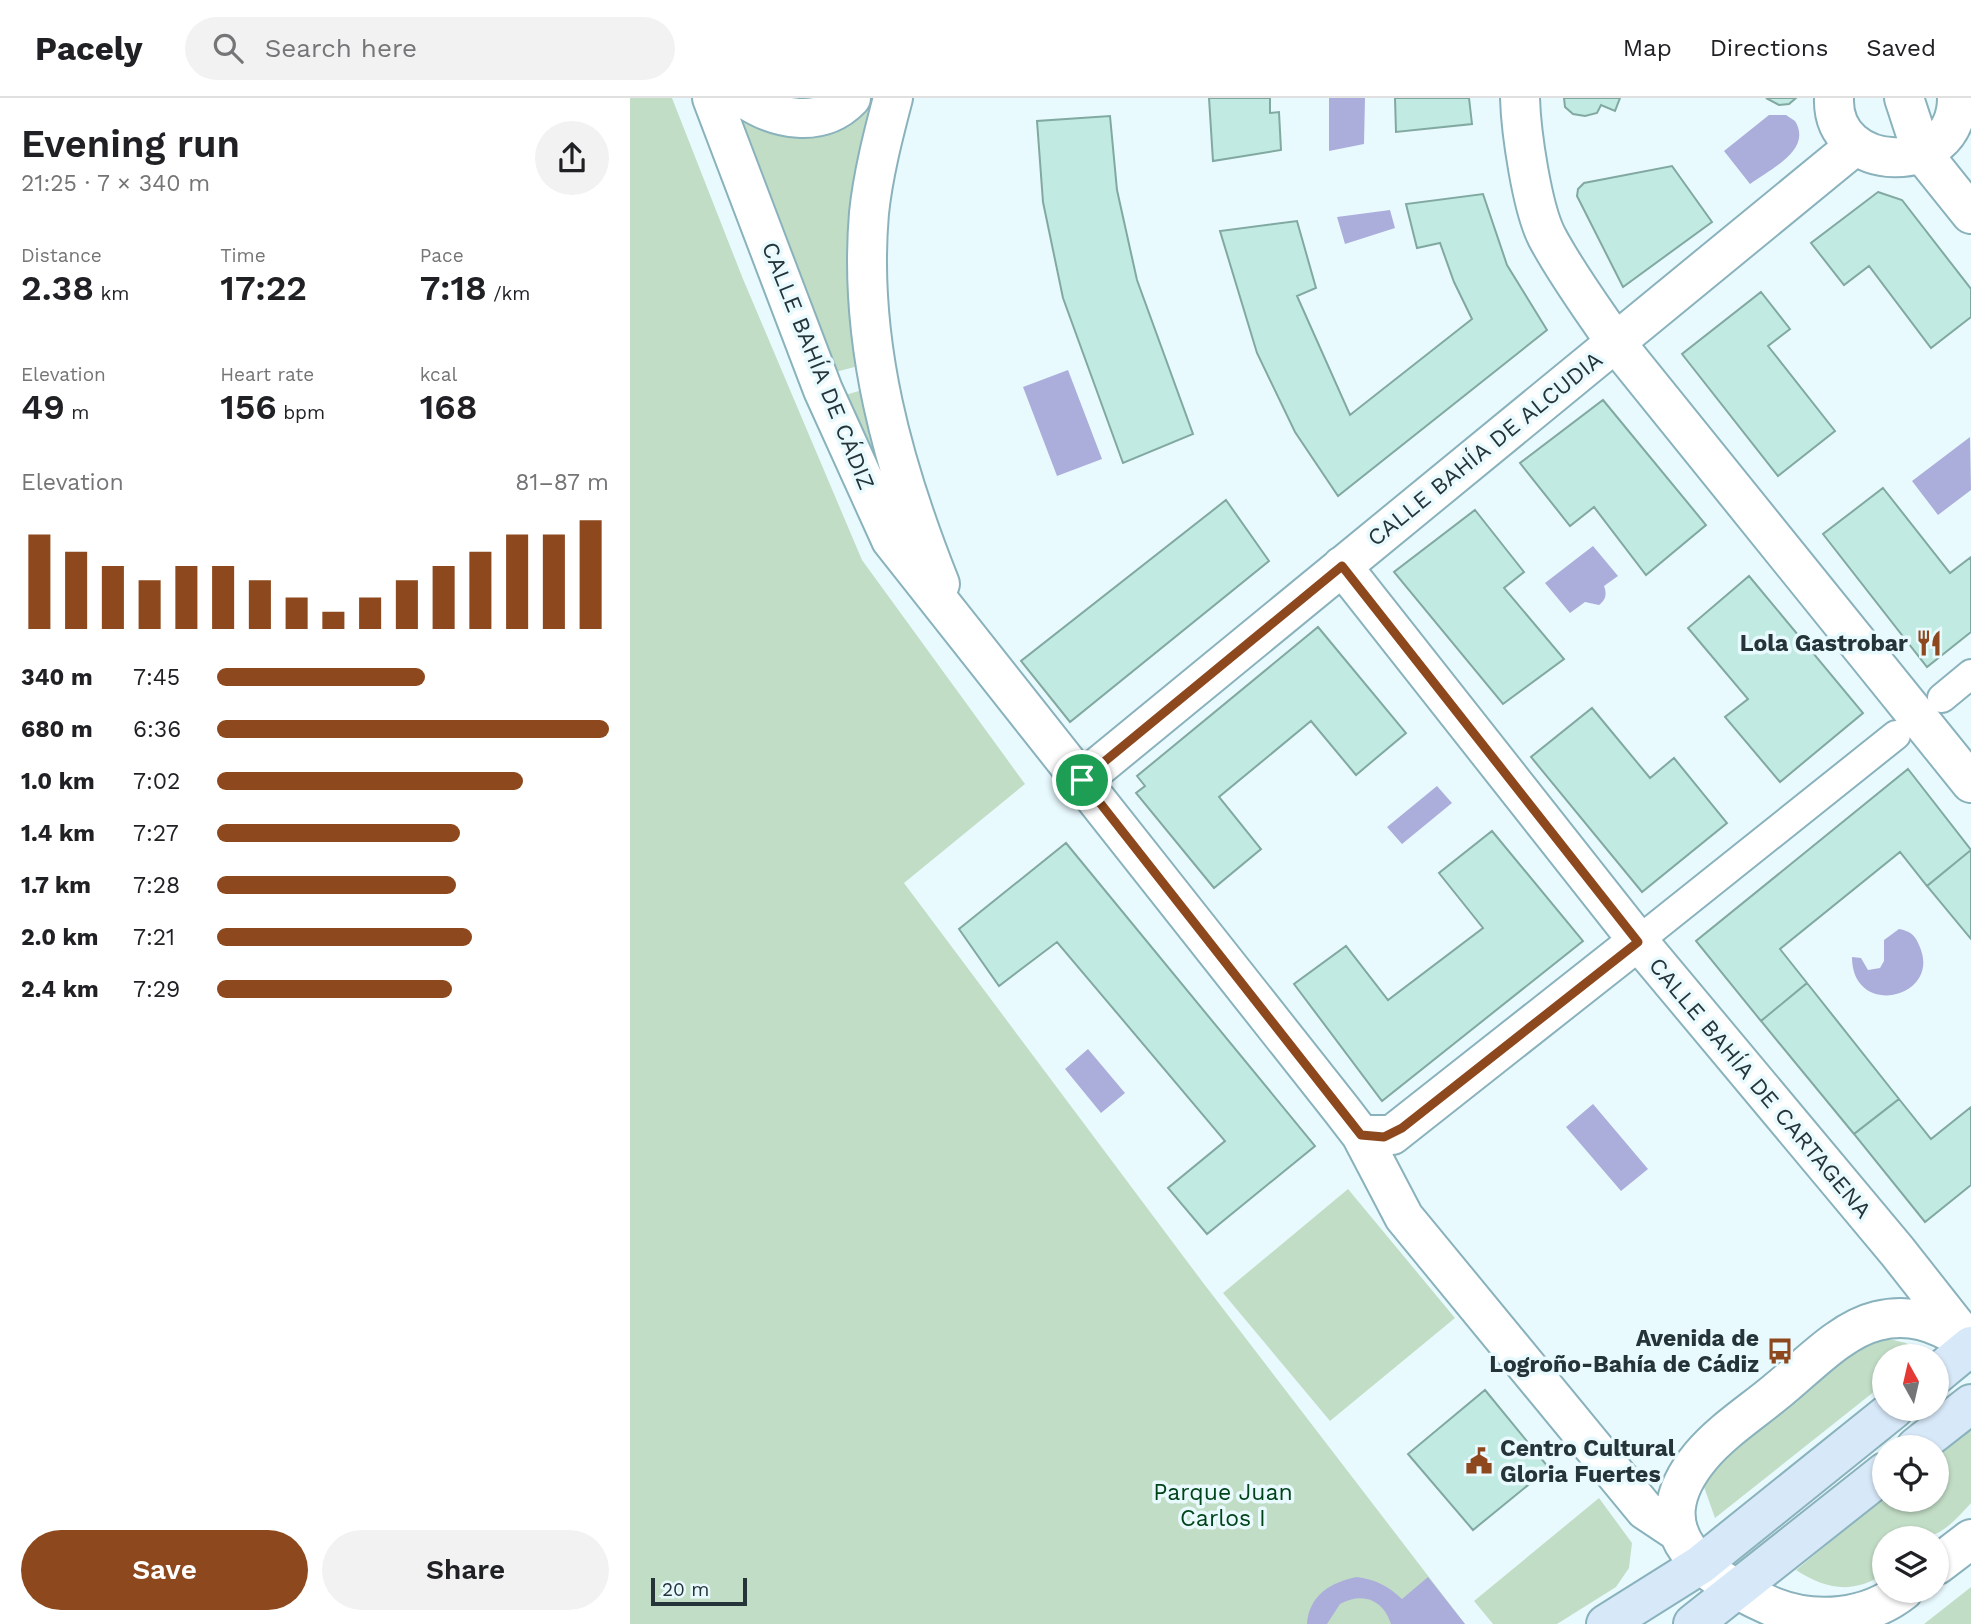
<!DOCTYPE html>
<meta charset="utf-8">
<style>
:root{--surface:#fff;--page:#f2f2f2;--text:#202124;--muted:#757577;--line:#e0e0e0;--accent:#8d491d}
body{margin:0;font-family:"Work Sans",sans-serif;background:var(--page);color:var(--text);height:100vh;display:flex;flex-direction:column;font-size:26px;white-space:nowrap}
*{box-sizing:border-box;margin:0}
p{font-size:23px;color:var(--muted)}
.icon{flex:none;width:38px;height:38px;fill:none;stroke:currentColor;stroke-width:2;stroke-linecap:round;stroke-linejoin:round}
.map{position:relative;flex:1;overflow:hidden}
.sheet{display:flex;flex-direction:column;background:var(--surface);width:630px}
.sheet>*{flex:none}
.needle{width:46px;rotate:352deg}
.buttons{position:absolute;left:1242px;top:1246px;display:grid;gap:14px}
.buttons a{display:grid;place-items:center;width:77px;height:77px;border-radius:50%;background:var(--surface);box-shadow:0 2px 5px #0004;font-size:35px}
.scale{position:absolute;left:21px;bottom:18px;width:96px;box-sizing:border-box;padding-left:7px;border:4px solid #243438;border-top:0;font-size:19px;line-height:24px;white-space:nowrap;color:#243438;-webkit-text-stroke:5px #e9fafe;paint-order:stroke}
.pin{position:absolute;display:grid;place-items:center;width:60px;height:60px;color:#fff;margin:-30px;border:4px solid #fff;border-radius:50%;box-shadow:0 2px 7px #0007}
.round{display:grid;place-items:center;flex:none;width:74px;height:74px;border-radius:37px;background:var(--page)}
.overview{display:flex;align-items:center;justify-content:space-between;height:119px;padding:0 21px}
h1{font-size:38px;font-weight:600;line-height:52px}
.metrics{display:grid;grid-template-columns:repeat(3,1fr);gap:10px;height:119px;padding:7px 21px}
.metrics div{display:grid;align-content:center}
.metrics b{font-size:35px;font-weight:600}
.metrics small{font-size:19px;font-weight:400}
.metrics p{font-size:19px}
.chart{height:196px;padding:14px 21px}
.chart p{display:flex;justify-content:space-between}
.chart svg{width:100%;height:126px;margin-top:7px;stroke:var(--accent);stroke-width:6}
.primary-button{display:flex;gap:14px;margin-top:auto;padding:14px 21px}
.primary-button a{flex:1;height:80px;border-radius:42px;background:var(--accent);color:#fff;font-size:28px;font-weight:600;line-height:80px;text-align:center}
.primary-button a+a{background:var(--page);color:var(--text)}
ul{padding:0 21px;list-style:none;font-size:23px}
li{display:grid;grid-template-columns:112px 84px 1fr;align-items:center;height:52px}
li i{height:18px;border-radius:9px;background:var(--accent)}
header{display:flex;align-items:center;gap:42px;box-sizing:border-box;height:98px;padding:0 35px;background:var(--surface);border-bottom:2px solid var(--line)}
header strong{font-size:33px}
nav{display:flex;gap:38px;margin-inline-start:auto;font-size:24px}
.search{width:490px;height:63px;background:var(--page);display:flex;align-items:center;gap:18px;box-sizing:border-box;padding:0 24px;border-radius:38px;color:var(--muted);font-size:26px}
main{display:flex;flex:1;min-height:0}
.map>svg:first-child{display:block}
.green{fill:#c2ddc6}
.water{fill:#abaedb}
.building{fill:#c0eae2;stroke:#81a9a1;stroke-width:2}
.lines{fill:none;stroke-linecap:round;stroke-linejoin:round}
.pedestrian-casing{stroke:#8ab2bc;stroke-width:32}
.minor-casing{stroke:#8ab2bc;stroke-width:42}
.secondary-casing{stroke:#8ab2bc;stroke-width:42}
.pedestrian{stroke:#fff;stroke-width:28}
.minor{stroke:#fff;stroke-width:38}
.secondary{stroke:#d7e8f8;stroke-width:38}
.route-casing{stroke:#fff;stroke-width:14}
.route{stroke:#8d491d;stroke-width:9}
.labels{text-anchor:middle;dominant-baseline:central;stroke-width:7;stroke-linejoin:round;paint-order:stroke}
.street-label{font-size:23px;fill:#243438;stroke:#e9fafe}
.poi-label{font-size:23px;font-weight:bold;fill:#243438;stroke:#e9fafe;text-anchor:end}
.park-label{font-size:23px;fill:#014319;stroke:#e9fafe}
</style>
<header>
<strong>Pacely</strong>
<div class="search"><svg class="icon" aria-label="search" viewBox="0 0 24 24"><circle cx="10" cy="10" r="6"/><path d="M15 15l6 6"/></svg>Search here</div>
<nav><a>Map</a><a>Directions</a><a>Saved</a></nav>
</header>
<main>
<section class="sheet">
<div class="overview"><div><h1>Evening run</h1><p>21:25 · 7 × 340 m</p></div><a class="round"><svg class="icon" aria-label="share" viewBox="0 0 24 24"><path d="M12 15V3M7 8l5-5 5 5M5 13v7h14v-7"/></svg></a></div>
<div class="metrics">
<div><p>Distance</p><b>2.38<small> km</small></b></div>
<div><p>Time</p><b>17:22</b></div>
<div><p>Pace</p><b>7:18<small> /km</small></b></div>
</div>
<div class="metrics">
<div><p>Elevation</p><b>49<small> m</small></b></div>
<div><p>Heart rate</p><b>156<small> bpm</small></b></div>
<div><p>kcal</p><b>168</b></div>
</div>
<div class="chart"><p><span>Elevation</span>81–87 m</p>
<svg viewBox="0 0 160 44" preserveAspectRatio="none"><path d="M5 44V11M15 44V17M25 44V22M35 44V27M45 44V22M55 44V22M65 44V27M75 44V33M85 44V38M95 44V33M105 44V27M115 44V22M125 44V17M135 44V11M145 44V11M155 44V6"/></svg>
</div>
<ul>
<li><b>340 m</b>7:45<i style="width:53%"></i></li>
<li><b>680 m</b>6:36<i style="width:100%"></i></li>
<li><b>1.0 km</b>7:02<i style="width:78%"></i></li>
<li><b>1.4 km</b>7:27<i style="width:62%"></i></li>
<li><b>1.7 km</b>7:28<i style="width:61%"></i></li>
<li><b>2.0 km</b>7:21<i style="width:65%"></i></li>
<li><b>2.4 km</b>7:29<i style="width:60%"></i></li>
</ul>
<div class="primary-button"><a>Save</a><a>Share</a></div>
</section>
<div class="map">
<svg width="1341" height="1526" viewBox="0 0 1341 1526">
<rect width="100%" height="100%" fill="#e9fafe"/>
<!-- green -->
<path class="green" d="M0,0H42L113,181L232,462L395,686L274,785L571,1182L835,1526H0Z
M246,0L236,266L194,277L100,5Z
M239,290L280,425L205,300Z
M718,1091L825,1220L700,1323L593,1195Z
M1259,1241L1276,1245L1289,1257L1255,1258V1285L1085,1420L1074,1389L1082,1370L1220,1255L1240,1242Z
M1341,1327V1405C1307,1443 1303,1440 1255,1440V1476C1222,1496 1197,1492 1166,1472L1255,1399V1402H1307V1355Z
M969,1400L1002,1445L999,1470L986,1489L927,1526H863L844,1503Z
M1341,1489V1526H1294Z"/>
<!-- water -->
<path class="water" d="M699,0H735L734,46L699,53Z
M1139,17H1156L1165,23C1183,52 1140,71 1120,86L1094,53Z
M760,112L765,130L715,146L707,119Z
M438,272L472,361L427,378L393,289Z
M1340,339L1341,392L1308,417L1282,383Z
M963,448L988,478L974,488C977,496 976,502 969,507L955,504L940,515L915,485Z
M807,688L822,705L772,746L757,729Z
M1269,831C1280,833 1285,837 1289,847C1314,900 1222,922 1222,859L1231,860L1238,872L1250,870L1254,863V842Z
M458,951L495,995L471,1015L435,971Z
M963,1006L1018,1071L991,1093L936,1029Z
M727,1479C746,1482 757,1487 772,1501L798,1479L835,1526H761C753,1501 732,1494 710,1506L697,1526H677C679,1497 701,1484 727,1479Z"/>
<!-- building -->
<path class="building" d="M579,0H640V15L649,14L651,52L583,63Z
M765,0H839L842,26L766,34Z
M934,0H990L985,13L971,7L967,15L955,18L943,16L935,9Z
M1136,0H1166L1159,6L1149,7Z
M480,18L487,92L507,182L563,336L493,365L433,200L413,104L407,23Z
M1042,68L1082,124L993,189L947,98L948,91L954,85Z
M1248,94L1272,102L1341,191V219L1301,250L1239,168L1214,187L1181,145Z
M853,96L877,167L917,232L708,398L665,334L627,255L590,133L667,123L686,190L667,198L720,317L842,221L824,184L810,145L787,150L776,106Z
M1131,194L1160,231L1138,248L1205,333L1148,378L1052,256Z
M973,302L1076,427L1016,477L964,409L940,428L890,365Z
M1253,390L1320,475L1341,459V534L1297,569L1193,436Z
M596,402L639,463L440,624L391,563Z
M845,412L894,474L874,490L934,561L873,606L764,474Z
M1119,478L1233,615L1150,684L1095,619L1118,601L1058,530Z
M688,529L776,635L726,677L681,623L589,699L631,751L584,790L506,695L515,688L507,678Z
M962,610L1020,680L1044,660L1097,725L1012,794L901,659Z
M1278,671L1341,752L1297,788L1270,754L1150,851L1177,885L1131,923L1066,843Z
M862,733L953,843L752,1003L664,886L716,848L758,902L853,830L809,775Z
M436,745L685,1048L577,1136L538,1090L595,1043L427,844L369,888L329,831Z
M1341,752V841L1297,788Z
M1177,885L1269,1001L1224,1036L1131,923Z
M1269,1001L1301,1041L1341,1009V1087L1295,1124L1224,1036Z
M855,1292L919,1370L843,1432L778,1356Z"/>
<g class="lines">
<!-- pedestrian casing -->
<g class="pedestrian-casing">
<path id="pedestrian" d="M1312,600L1341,576
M1008,843L1266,637"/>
</g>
<!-- minor casing -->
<g class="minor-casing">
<path id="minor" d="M82,0L193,292L261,442L711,1011L731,1037L774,1119L1015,1412L1045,1432
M114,0C146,22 191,31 221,0
M263,0C253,38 243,77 239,115C228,244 263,368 310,486
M890,0C891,34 902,110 917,139C936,175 962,210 985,244L1341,685
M1204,0C1201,77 1327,81 1327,0
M1274,0L1292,55L1341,116
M712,468L1008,843L1267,1153L1341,1247
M452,682L1226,47
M731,1037H762L1008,843
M1307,1467L1341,1441
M1273,1493C1237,1521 1186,1526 1143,1509C1076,1480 1007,1435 1071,1358C1092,1333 1122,1314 1147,1293C1176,1270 1210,1232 1247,1223C1280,1215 1305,1224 1332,1241"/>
</g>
<!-- secondary casing -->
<g class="secondary-casing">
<path id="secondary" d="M1307,1276L1341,1248
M1286,1349L1341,1306
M976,1526L1070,1467L1264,1311
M1063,1526L1255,1374"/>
</g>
<!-- pedestrian -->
<use href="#pedestrian" class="pedestrian"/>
<!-- minor -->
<use href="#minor" class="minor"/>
<!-- secondary -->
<use href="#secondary" class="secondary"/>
</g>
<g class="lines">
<!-- route casing -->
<g class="route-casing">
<path id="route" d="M712,468L1008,844L772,1030L754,1039L731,1037L452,682Z"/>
</g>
<!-- route -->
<use href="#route" class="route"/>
</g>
<!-- icons -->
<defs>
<g id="restaurant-bare" transform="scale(2.1)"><path d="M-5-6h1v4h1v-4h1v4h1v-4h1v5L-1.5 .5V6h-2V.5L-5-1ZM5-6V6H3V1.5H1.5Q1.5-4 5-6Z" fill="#8d491d" stroke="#e9fafe" stroke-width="2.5" paint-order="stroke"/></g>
<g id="bus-bare" transform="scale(2.1)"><path d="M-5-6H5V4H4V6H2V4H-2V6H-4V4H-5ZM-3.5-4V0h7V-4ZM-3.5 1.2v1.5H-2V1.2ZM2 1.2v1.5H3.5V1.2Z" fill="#8d491d" stroke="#e9fafe" stroke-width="2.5" paint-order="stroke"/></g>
<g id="civic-bare" transform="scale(2.1)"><path d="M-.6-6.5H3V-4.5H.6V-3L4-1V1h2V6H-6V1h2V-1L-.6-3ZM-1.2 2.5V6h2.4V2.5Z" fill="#8d491d" stroke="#e9fafe" stroke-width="2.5" paint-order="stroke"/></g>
</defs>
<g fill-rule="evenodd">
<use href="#restaurant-bare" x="1299" y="545"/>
<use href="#bus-bare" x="1150" y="1253"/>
<use href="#civic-bare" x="849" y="1363"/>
</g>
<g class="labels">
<!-- street labels -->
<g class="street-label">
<text transform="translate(188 268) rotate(68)">CALLE BAHÍA DE CÁDIZ</text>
<text transform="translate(855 351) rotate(-39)">CALLE BAHÍA DE ALCUDIA</text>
<text transform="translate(1130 990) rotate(50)">CALLE BAHÍA DE CARTAGENA</text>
</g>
<!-- poi labels -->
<g class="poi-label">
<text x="1278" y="545">Lola Gastrobar</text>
<text x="1129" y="1240">Avenida de<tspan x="1129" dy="26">Logroño-Bahía de Cádiz</tspan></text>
<text x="870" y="1350" text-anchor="start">Centro Cultural<tspan x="870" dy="26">Gloria Fuertes</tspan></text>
</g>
<!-- park labels -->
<g class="park-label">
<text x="593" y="1394">Parque Juan<tspan x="593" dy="26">Carlos I</tspan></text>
</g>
</g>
</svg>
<div class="buttons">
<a><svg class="needle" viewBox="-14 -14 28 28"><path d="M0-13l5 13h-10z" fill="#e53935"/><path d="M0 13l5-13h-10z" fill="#757577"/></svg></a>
<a><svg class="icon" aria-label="locate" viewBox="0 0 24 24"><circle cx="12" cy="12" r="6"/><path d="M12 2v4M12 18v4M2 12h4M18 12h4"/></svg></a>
<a><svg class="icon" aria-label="layers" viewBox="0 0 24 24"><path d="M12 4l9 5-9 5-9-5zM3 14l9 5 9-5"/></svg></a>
</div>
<div class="scale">20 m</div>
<div class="pin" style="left:452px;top:682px;background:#1e9e55"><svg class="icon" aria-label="arrive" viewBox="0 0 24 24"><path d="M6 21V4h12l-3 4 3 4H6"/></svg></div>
</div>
</main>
